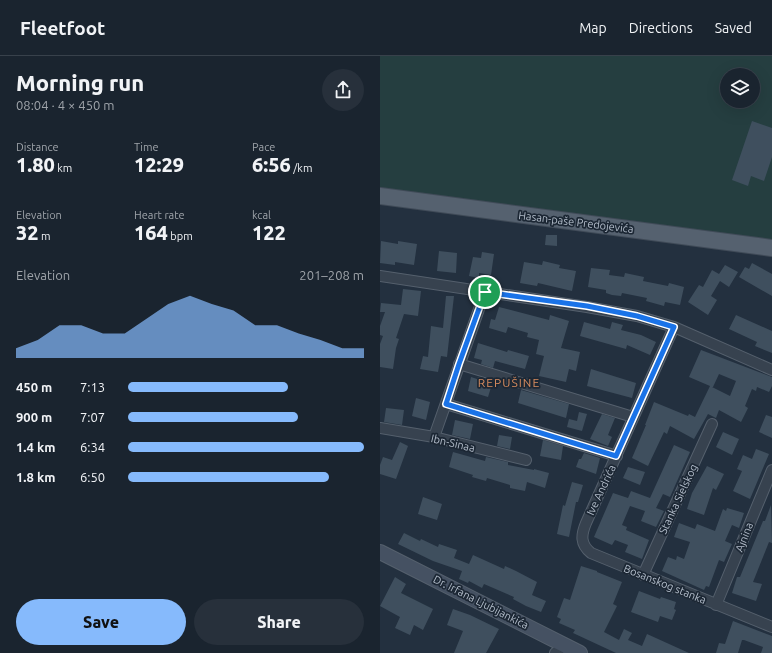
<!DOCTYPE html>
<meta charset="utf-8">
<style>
:root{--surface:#1a242f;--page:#27303b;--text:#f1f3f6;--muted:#9fa4aa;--line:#38414b;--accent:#86bafc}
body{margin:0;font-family:Ubuntu,sans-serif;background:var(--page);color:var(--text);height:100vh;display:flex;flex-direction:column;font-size:15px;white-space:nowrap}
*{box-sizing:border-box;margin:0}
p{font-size:13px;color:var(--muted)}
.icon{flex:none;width:22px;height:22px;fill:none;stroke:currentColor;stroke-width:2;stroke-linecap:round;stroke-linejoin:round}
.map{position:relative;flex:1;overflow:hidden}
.sheet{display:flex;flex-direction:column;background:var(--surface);width:380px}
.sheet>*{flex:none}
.fabs{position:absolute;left:340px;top:12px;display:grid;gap:8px}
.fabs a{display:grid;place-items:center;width:40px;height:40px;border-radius:50%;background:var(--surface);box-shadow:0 4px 16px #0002,0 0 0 1px var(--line);font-size:20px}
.pin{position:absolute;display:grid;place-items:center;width:34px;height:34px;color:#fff;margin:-17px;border:2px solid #fff;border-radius:50%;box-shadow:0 1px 4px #0007}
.round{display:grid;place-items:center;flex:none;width:42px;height:42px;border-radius:21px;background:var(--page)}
.head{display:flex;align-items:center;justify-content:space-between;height:68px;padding:0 16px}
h1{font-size:22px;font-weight:800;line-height:30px}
.stats{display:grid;grid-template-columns:repeat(3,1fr);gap:6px;height:68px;padding:4px 16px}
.stats div{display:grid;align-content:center}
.stats b{font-size:20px;font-weight:800}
.stats small{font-size:11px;font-weight:400}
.stats p{font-size:11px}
.chart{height:112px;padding:8px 16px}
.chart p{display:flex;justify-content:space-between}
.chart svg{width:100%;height:72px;margin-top:4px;fill:var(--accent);opacity:.7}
.primary-button{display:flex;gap:8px;margin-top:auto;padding:8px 16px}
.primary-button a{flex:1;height:46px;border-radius:24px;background:var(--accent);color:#111;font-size:16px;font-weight:800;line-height:46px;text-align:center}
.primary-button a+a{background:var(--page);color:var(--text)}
ul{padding:0 16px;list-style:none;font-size:13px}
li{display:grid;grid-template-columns:64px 48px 1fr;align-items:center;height:30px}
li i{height:10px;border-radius:5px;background:var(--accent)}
header{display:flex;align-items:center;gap:24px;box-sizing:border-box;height:56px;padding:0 20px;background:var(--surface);border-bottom:1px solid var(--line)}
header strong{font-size:19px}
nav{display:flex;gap:22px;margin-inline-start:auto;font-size:14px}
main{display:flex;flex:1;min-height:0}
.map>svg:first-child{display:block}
.green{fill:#253e40;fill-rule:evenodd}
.building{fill:#3f4f5e;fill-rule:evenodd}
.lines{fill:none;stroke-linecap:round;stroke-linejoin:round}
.minor-casing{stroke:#55606d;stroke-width:12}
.secondary-casing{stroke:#55606d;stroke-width:16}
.primary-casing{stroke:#404b58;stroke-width:18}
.minor{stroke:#37424f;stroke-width:10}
.secondary{stroke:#455162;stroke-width:14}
.primary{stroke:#55616f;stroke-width:16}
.route-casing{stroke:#fff;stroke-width:8}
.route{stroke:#1a73e8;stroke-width:5}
.labels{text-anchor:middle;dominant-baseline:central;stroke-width:3.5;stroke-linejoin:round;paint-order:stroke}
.street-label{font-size:11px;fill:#b3bdca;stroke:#1c2734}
.neighbourhood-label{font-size:12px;letter-spacing:1px;fill:#d98d5f;stroke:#1c2734}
</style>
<header>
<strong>Fleetfoot</strong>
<nav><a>Map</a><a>Directions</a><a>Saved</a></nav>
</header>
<main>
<section class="sheet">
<div class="head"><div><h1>Morning run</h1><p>08:04 · 4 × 450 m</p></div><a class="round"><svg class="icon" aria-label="share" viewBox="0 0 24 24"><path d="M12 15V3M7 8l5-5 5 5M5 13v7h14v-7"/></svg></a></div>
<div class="stats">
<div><p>Distance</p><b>1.80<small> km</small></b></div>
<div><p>Time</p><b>12:29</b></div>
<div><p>Pace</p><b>6:56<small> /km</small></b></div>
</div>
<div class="stats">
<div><p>Elevation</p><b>32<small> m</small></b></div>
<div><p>Heart rate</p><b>164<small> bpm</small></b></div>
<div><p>kcal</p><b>122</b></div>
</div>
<div class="chart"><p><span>Elevation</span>201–208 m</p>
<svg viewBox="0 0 160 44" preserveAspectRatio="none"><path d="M0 44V38L10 33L20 24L30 24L40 29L50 29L60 20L70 11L80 6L90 11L100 15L110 24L120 24L130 29L140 33L150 38L160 38V44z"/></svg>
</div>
<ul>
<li><b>450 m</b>7:13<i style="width:68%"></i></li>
<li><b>900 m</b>7:07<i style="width:72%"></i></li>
<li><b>1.4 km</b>6:34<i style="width:100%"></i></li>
<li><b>1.8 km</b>6:50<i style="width:85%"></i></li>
</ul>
<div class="primary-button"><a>Save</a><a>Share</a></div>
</section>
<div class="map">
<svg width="392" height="597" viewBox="0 0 392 597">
<rect width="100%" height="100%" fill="#23303f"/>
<!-- green -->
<path class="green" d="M0,0H392V192L0,140ZM347,19H373V45H347Z"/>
<!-- building -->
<path class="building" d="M372,65L392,72V101L384,125L371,120L368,130L352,124Z
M166,179H177V190L165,189Z
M1,185L18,188V185L37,188L34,209L15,206V209L0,207Z
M59,195L77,197L76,217L57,215Z
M102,196L114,198L111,219L99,217V222L89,220L93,201L101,202Z
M163,205L180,209L179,212L196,215L192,235L158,227L157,230L140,227L144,206L162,209Z
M372,207L392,218V240L359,221L365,211L369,213Z
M345,209L358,216L349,231L340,225L331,240L337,244L328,259L308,246L319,229L323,231L332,214L339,218Z
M211,212L230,214L229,219L244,221L245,217L264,221L263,225L288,230L289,227L304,231L300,249L285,246L284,250L266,245L267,242L242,237L241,240L232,239L226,237V234L208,231Z
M23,233L41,235L38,260L24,258L16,282L19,283L16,292L13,313L0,311V288L3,280L0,279V270L5,256H0L1,247L21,249Z
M66,240H74L67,301L61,300L58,316L40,313L43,300L48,301L51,270L63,272Z
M119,251L169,264L170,259L189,265L181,292L200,296L196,315L189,313L186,326L159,320L164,300L156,298L159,284L147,281L148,277L128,271L126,277L109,272L111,263L115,264Z
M356,259L392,275V297L375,290L377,286L349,273Z
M204,266L230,273L232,266L243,269L241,274L261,279L276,286L270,299L247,289L246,293L200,280Z
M98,287L127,296L128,294L149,300L145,313L115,305L113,312L101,308L102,304L94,302Z
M321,294L392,321V330L389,336L377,331L376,335L372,333L365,350L368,352L361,366L339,354L336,362L328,358L314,383L290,370L287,378L284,376L268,410L252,402L266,369H265L274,346L308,360L309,358L315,361L330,330L309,321ZM339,318L356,325L350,340L332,331H333Z
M211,313L256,327L252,342L207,330Z
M91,321L97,323L98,321L113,325L108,341L88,335Z
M141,334L189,348L186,362L138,347Z
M36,342L50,346L46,364L32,360Z
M6,352L24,354L22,369L4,366Z
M199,356L207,358L202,375L187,371L189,363L197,365Z
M222,358L235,362L228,379L232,381L228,390L210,383Z
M386,359L392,361V382L379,376Z
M75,364L93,368L90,383L72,379Z
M343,376L359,383L352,399L336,391Z
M119,379L132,381L130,393L117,390Z
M163,384L183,390L181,404L160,400Z
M20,386L28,390L16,423L0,418V409L3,401L12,404Z
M294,389L310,396L290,441L283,438L276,452L284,455L276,471L261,465L265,455L250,450L242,469L247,471L246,474L269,484L262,503L245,496L248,489L235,484L232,489L214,481L233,437L248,442L251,435L270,442Z
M376,393L389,398L370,443L353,435L362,415L357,413L363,399L372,403Z
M73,396L105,405L106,401L128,406V409L154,414V413L169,417L165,432L147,426L145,435L130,432V429L107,422L106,425L92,421L93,419L69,411Z
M204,397L220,402L216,418L196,411L199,403H201Z
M327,410L344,418L336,434L333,432L324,459L307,453L312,437Z
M248,411L265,416L260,429L243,422Z
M192,426L203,429L198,446H196L189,481L177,478L183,449L185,450Z
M43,441L62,448L57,464L38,458Z
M391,449L392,487L389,486L373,526L382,528L376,545L352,537L357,521H360L383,465H385Z
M347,452L364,457L359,472L352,469L345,485L352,488L344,506L339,504L329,531L326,530L324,534L282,515L288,501L296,504L297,500L304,503L310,486L294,481L299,467L315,473L317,468L335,475L343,453L346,455Z
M24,477L40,485L41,483L58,491L59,488L77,494L74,502L89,508L93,499L124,513L125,510L136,515L157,526L152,539L166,545L161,556L146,550L133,543L134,541L104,528L102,532L89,525L88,527L79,523L82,515L53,505L18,488Z
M201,510L217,515V516L242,526L233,548L237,550L224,576L239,584L244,573L252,577L248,584L262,590L267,578L309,597H236L193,577L195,574L179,567L181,563L177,561L184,542L190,544Z
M15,521L26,528L21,537L53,553L43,574L34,569L30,579L15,572L20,561L0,550Z
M259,535L280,543L281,541L296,546L294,553L296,554L292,564L280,560L278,566L251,556Z
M73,553L90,559L119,573L106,597H74L83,575L67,569Z
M353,565L392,580V597H381L383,591L364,584H362L358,597H336L339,587L345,588Z"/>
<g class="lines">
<!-- minor casing -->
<g class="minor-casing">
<path id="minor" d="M0,220L207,251L257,260L294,271L392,314
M294,271L206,467C201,479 200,488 211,497L392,571
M79,308L253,361
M66,348L237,400
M0,372L54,381L146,404
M54,381L105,236
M263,519L332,368
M336,549L392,414
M175,597L185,589"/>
</g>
<!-- secondary casing -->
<g class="secondary-casing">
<path id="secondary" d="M0,496L200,597"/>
</g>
<!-- primary casing -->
<g class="primary-casing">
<path id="primary" d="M0,140L392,192"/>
</g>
<!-- minor -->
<use href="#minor" class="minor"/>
<!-- secondary -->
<use href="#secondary" class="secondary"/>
<!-- primary -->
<use href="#primary" class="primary"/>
</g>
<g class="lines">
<!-- route casing -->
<g class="route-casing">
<path id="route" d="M105,236L207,250L257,260L294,271L236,400L66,348L79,308Z"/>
</g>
<!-- route -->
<use href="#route" class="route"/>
</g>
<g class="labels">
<!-- street labels -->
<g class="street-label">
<text transform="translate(196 166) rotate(7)">Hasan-paše Predojevića</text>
<text transform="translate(73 387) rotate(13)">Ibn-Sinaa</text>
<text transform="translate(221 434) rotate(-65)">Ive Andrića</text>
<text transform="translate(298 443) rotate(-65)">Stanka Sielskog</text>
<text transform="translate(364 481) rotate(-68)">Ajnina</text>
<text transform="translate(285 528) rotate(22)">Bosanskog stanka</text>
<text transform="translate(101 546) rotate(27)">Dr. Irfana Ljubijankića</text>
</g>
<!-- neighbourhood labels -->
<g class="neighbourhood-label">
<text x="129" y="326">REPUŠINE</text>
</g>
</g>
</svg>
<div class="fabs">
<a><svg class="icon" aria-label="layers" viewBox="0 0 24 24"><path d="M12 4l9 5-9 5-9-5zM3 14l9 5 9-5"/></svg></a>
</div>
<div class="pin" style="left:105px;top:236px;background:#1e9e55"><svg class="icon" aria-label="arrive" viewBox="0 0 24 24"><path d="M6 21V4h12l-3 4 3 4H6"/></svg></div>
</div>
</main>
